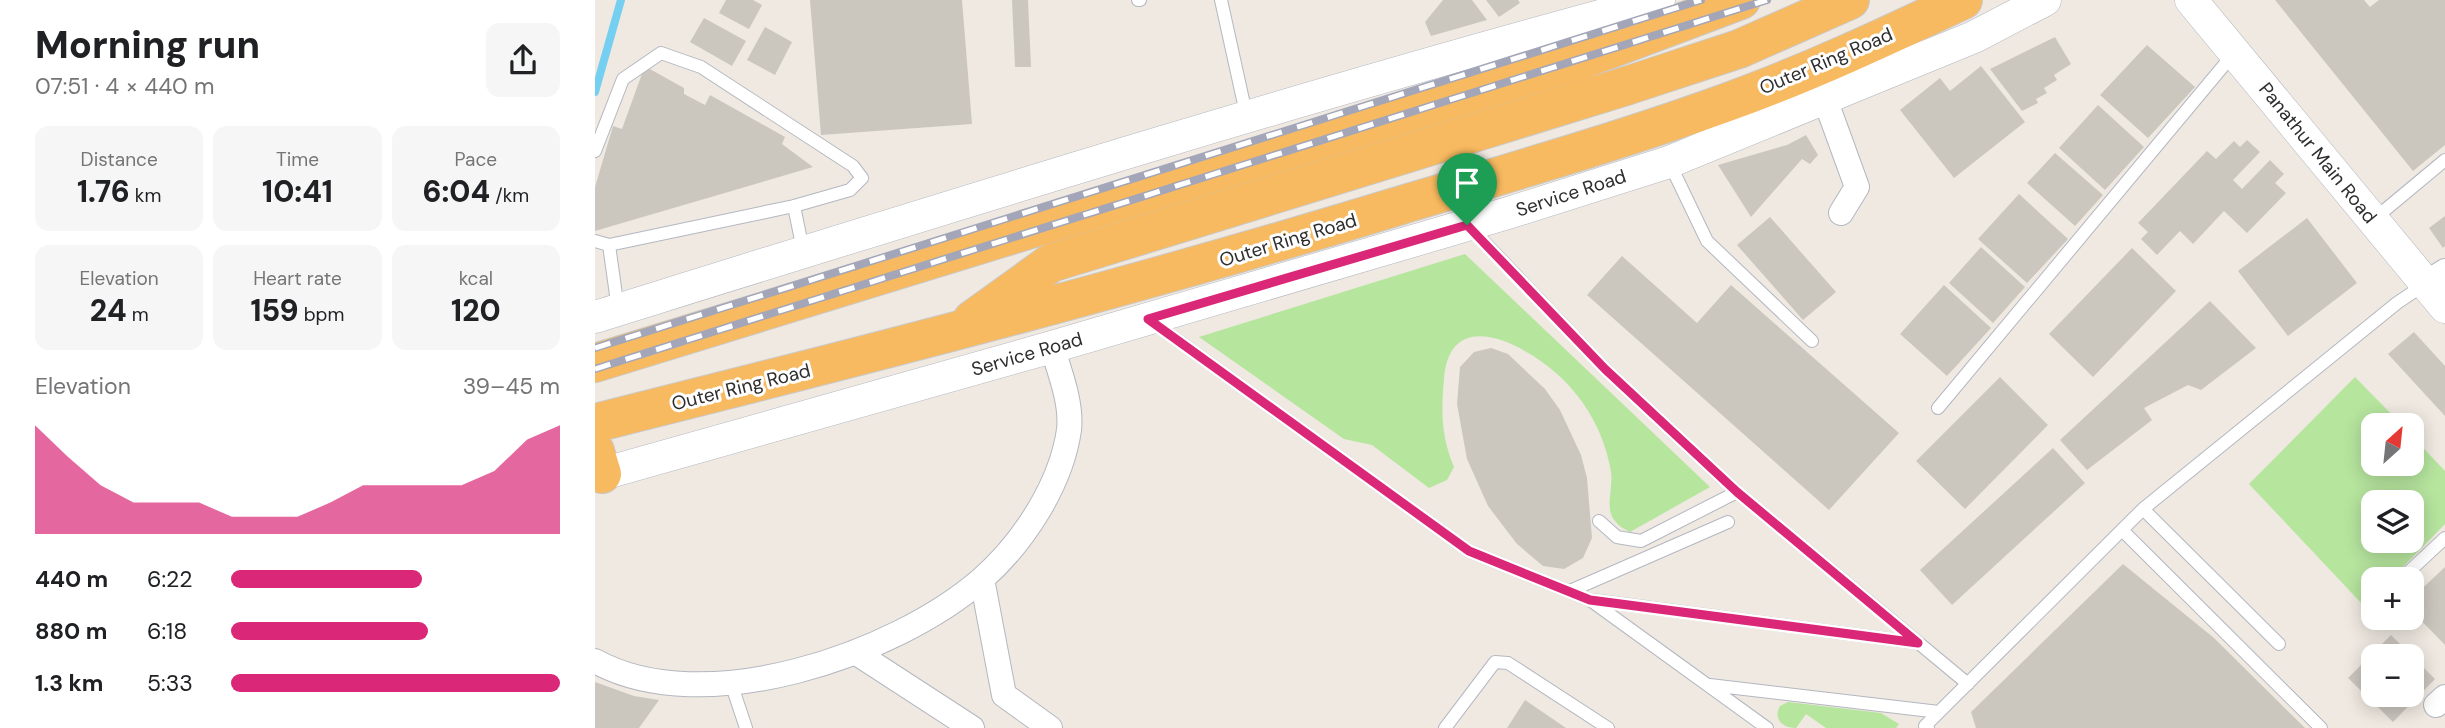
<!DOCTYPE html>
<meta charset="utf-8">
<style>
:root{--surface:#fff;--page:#f6f6f6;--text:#202124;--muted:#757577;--accent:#db2777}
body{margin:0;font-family:"DM Sans",sans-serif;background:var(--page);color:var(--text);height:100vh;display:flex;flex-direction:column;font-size:26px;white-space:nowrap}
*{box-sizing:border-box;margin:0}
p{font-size:23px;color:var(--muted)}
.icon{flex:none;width:38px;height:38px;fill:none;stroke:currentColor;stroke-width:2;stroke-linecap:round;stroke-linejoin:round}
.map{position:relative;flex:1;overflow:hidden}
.drawer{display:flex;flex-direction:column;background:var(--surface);width:595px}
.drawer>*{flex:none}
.needle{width:46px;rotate:27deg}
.tools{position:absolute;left:1766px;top:413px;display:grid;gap:14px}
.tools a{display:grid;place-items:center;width:63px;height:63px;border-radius:14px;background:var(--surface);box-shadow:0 4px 18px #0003;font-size:35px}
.pin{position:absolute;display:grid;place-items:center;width:60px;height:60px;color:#fff;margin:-72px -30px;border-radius:50% 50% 50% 0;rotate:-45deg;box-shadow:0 0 7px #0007}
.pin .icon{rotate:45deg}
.round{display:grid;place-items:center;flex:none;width:74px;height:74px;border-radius:14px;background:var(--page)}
.overview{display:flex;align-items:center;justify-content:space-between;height:119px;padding:0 35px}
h1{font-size:38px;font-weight:800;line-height:52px}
.figures{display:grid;grid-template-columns:repeat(3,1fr);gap:10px;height:119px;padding:7px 35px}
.figures div{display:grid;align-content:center;border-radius:14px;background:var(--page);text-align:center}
.figures b{font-size:30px;font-weight:800}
.figures small{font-size:19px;font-weight:400}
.figures p{font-size:19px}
.chart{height:196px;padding:14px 35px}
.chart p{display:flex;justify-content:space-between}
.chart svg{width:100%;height:126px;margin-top:7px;fill:var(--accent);opacity:.7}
ul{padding:0 35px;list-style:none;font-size:23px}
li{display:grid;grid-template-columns:112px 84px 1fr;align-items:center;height:52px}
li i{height:18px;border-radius:9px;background:var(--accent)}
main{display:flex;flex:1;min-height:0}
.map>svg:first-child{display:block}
.green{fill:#b6e59e;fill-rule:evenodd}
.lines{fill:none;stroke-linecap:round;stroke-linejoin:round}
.stream{stroke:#75cff0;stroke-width:8}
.building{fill:#cbc7bf;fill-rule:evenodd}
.service-casing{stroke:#b4b7c1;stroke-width:14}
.minor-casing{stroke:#b4b7c1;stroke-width:26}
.tertiary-casing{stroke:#b4b7c1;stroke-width:33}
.trunk-casing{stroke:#c9c9c9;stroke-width:40}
.service{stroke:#fff;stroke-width:12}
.minor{stroke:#fff;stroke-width:24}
.tertiary{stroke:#fff;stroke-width:32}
.trunk{stroke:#f8ba60;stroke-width:38}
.rail-casing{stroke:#a3a6b8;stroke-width:8}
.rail{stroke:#fff;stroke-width:5;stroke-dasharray:16;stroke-linecap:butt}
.route-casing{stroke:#fff;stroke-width:14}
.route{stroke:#db2777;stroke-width:9}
.labels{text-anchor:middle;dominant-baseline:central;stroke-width:6;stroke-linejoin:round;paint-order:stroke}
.street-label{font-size:19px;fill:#2e2e2e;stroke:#fff}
</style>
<main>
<section class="drawer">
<div class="overview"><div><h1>Morning run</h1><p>07:51 · 4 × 440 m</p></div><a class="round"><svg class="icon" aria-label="share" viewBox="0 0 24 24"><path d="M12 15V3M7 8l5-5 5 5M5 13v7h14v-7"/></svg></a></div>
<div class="figures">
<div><p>Distance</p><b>1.76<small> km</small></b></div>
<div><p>Time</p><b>10:41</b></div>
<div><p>Pace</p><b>6:04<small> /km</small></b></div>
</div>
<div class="figures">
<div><p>Elevation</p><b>24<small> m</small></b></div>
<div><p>Heart rate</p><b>159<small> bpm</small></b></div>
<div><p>kcal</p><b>120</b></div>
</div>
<div class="chart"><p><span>Elevation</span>39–45 m</p>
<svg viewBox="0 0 160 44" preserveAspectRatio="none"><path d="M0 44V6L10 17L20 27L30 33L40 33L50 33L60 38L70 38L80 38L90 33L100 27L110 27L120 27L130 27L140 22L150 11L160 6V44z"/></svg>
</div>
<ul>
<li><b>440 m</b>6:22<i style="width:58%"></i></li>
<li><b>880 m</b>6:18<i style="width:60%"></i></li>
<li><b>1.3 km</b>5:33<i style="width:100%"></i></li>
</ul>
</section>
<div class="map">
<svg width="1850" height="728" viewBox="0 0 1850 728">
<rect width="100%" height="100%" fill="#efe9e1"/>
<!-- green -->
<path class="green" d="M870,254L1115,487L1035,532C1027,528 1019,523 1016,514C1012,502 1018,486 1016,472C1009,428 984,388 947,362C911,336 854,314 849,379C846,411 846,436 859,467L852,480L834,488L777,445L749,439L604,337Z
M1760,377L1807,425H1778V464H1816L1817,436L1850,471V524L1796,579H1778V597L1769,606L1654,484ZM1816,502V541H1778V502Z
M1193,702L1286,713L1304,724L1301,728H1231L1211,714L1201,728C1187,728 1178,719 1185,706Z"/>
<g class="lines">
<!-- stream -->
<path class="stream" d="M0,92L26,0"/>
</g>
<!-- building -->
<path class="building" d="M131,0H158L167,5L154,29L124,13Z
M215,0H367L377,124L226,135Z
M417,0H433L436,67H420Z
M848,0H877L892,20L836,36L830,22Z
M891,0H923L925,3L904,17Z
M1680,0H1769L1775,7L1784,0H1850V145L1818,171Z
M109,18L151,41L137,66L95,42Z
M170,27L197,42L180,75L152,60Z
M1460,37L1476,64L1459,75L1462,80L1449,88L1452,93L1441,99L1443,103L1427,111L1395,69Z
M1552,45L1600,87L1553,138L1505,95Z
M1386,66L1430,122L1359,178L1305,110L1345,78L1355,91Z
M53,68L89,88V94L110,105L115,95L190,137L187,144L218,167L0,231V187L18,126L27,129L48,71Z
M1503,105L1549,147L1510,190L1464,148Z
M1211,135L1223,155L1215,164L1207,159L1156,217L1123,165L1192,145Z
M1652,140L1665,152L1638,180L1647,189L1675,160L1689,174L1680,183L1691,193L1652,233L1629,211L1598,244L1585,231L1562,255L1546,239L1553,232L1543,223L1612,151L1621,159L1639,141L1645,147Z
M1460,153L1508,195L1480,226L1432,183Z
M1424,194L1473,239L1432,283L1383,239Z
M1850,216V246L1848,248L1834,228Z
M1175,217L1241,292L1208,320L1142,245Z
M1712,218L1762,283L1693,336L1643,271Z
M1386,247L1430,287L1398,323L1354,283Z
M1537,248L1581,291L1498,377L1454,334Z
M1027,256L1102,323L1136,285L1304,433L1234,510L992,295Z
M1349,285L1396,328L1352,376L1305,334Z
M1615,301L1661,348L1606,390L1593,385L1549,408L1557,420L1492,470L1465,440Z
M1819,332L1850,366V416L1793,354Z
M896,348L913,354L950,389L965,410L986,455L992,478L997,538L988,558L969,569L948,566L922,544L893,506L872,459L862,404L865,367L879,352Z
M1405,377L1453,425L1370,509L1321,461Z
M1458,448L1490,483L1357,605L1325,570Z
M1528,564L1619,638L1710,728H1381L1376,712Z
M1850,567V645L1816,610V599Z
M1796,635L1840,679L1798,722L1753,678ZM1778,656H1816V695H1778Z
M0,682L39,696L64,700L44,728H0Z
M930,700L971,728H912Z"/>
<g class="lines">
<!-- service casing -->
<g class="service-casing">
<path id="service" d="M543,0H545
M626,0L652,118
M0,151L28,79L66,53L106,67L258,166L267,178L255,190L199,206L14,245L0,241
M1074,162L1112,241L1217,341
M199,206L208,250
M1778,220L1850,160
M874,226L1010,369L1142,492L1373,684
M14,245L23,309
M556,321L874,551L995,600L1172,728
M1343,408L1640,52
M1548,509L1684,644
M1004,521L1022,537L1046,541L1142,492
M1527,530L1726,728
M1806,579L1850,538
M975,591L1133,522
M997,600L1323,643
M136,683L151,728
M1115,685L1344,712
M850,728L900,662L913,663L1013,728
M1333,728L1330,726L1548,509L1802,303L1830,284"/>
</g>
<!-- minor casing -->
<g class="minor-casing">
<path id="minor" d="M1230,99L1262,187L1246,213
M1830,284L1850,271
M387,579L409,695L455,728
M260,652L377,728
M0,661C108,721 300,655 387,579C428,543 466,485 474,430C477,403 465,373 457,347
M1841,705L1850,697"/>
</g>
<!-- tertiary casing -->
<g class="tertiary-casing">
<path id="tertiary" d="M1596,0L1850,307
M0,317C353,207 706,96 1064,0
M0,476L457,347L913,213L1074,162L1379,37L1450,0"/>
</g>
<!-- trunk casing -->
<g class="trunk-casing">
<path id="trunk" d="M377,320L456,263L1028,87L1144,49L1255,0
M0,363L989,59L1146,0
M0,423C268,356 535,288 800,207C910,174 1022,142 1130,103C1211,74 1290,37 1368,0
M0,451L7,474"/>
</g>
<!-- service -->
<use href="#service" class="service"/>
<!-- minor -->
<use href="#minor" class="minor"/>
<!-- tertiary -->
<use href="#tertiary" class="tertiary"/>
<!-- trunk -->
<use href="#trunk" class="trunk"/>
<!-- rail casing -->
<g class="rail-casing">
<path id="rail" d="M0,348L1106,0
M0,369L1172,0"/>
</g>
<!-- rail -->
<use href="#rail" class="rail"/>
</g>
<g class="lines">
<!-- route casing -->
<g class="route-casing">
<path id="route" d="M872,225L1010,369L1142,492L1323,643L995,600L874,551L553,319Z"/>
</g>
<!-- route -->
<use href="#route" class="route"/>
</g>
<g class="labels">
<!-- street labels -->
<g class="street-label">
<text transform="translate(1231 61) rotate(-23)">Outer Ring Road</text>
<text transform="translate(1723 153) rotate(51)">Panathur Main Road</text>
<text transform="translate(976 193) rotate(-18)">Service Road</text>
<text transform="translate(693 240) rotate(-17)">Outer Ring Road</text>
<text transform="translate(432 354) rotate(-16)">Service Road</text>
<text transform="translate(146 387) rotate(-14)">Outer Ring Road</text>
</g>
</g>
</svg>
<div class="tools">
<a><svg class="needle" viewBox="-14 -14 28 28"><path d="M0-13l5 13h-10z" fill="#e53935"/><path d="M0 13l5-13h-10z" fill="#757577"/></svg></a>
<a><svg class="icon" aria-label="layers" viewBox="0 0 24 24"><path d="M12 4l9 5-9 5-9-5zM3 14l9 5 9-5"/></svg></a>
<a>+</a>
<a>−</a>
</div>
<div class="pin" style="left:872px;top:225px;background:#1e9e55"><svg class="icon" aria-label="arrive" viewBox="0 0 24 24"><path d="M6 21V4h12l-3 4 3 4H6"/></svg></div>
</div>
</main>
